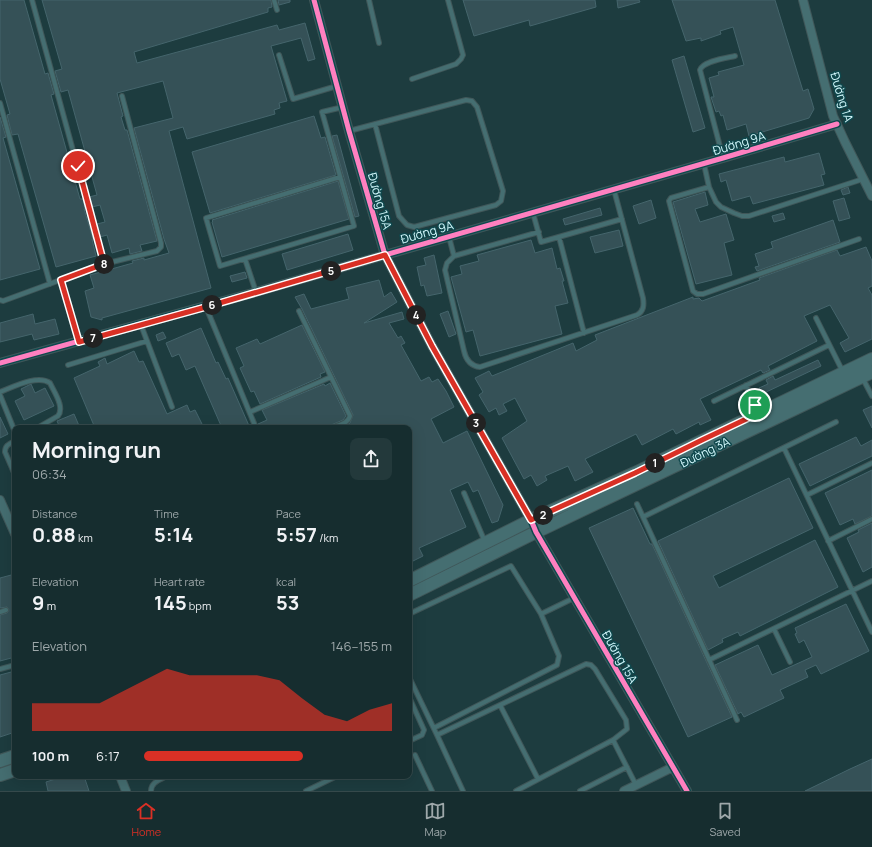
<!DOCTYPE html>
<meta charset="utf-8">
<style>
:root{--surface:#162d2f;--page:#23393b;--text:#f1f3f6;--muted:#9ea8aa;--line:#35494b;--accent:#d93025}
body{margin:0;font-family:Manrope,sans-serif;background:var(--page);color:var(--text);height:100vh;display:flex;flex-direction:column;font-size:15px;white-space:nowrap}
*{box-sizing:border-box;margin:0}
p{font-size:13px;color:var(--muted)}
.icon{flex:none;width:22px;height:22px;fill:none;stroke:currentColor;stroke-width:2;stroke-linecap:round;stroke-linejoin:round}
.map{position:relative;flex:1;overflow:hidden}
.drawer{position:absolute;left:12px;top:425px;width:400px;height:354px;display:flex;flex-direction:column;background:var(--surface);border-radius:8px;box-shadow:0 4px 16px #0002,0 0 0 1px var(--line)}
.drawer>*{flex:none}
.pin{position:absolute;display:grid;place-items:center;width:34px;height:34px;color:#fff;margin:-17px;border:2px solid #fff;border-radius:50%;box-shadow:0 1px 4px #0007}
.km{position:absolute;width:20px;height:20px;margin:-10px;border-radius:50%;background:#222;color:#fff;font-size:11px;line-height:20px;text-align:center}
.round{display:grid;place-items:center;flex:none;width:42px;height:42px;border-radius:8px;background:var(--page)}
.head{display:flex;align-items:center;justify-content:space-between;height:68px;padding:0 20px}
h1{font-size:22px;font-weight:700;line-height:30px}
.figures{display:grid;grid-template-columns:repeat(3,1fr);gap:6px;height:68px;padding:4px 20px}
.figures div{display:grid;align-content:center}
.figures b{font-size:20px;font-weight:700}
.figures small{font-size:11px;font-weight:400}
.figures p{font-size:11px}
.chart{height:112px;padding:8px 20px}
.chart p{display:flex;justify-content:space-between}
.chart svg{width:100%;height:72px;margin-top:4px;fill:var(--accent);opacity:.7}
ul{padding:0 20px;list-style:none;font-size:13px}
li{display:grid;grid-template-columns:64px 48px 1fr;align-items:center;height:30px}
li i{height:10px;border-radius:5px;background:var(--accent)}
.menu{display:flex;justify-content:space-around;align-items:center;height:56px;border-top:1px solid var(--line);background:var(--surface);font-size:11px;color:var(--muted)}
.menu a{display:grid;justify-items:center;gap:2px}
.menu .active{color:var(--accent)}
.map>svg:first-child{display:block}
.green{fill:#60532d}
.building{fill:#355157;stroke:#45656c}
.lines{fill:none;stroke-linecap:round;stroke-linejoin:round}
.lane-casing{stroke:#405759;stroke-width:6}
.street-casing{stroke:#405759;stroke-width:10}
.secondary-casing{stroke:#405759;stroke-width:14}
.lane{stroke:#456e71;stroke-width:4}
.street{stroke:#456e71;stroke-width:8}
.secondary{stroke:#456e71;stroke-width:12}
.cycleway-casing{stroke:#0f484d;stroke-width:8}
.cycleway{stroke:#ff80c0;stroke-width:5}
.route-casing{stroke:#fff;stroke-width:8}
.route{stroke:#d93025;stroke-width:5}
.labels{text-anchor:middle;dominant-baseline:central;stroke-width:3;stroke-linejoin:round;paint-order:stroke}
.street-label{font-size:12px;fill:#d6fafe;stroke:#0f484d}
</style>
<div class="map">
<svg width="872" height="791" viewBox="0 0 872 791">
<rect width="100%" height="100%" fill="#1d3c3f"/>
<!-- green -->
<path class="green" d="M502,540L503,543L409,590V586Z"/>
<!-- building -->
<path class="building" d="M0,0H24L45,74L48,73L54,94L51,95L80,199H83L85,209H84L93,239H92L96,256L56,267L18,134L12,135L7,115L10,114L0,79Z
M42,0H271L272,7L268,8V12L134,52L137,63L277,25L279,30L305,23L315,59L308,61L301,38L271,46L287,101L279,103L280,108L274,110L275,114L187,139L183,127L169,131L211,288L102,318V320L91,317L85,291L94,288L90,275L133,263L132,261L144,258V260L169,253L164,239L134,128L173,118L163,81L117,93L123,116L121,117L125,130H127L157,241L140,245L142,251L130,254L129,248L112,253L107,235L100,237L97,224L105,222L100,205L92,207L89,197L97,195L68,90L61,92L55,71L62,69Z
M278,0H290V2L279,5Z
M463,0H595L596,7L530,26L529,20L474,36Z
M617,0H639L640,2L618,8Z
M672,0H775L803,91L808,89L814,109L809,118L749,136L746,124L727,130L723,115L721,116L719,111L716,112L711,97H714L709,78L719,75L718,72L744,65L733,27L720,31L721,34L701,41V38L686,41Z
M684,56L705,128L693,132L672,60Z
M314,116L321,138L325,137L336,175L210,213L192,152Z
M0,117L6,137L3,138L40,269L0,280Z
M337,135L359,216L355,217L332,136Z
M819,153L825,174L821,175L824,185L753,204L750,196L732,201L726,180L721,182L719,174L784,157L785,162Z
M338,181L349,219L222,257L212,222L213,221L212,220Z
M848,187L850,193L843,195L841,190Z
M705,192L708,205L695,209L700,222L726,214L734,240L724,243L732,275L696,284L673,202Z
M844,198L850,218L839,221L833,201Z
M651,200L656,218L639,224L633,206Z
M600,208L602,215L565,225L563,219Z
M783,213L785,219L774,222L772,216Z
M833,220L840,242L757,271L755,267L759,266L755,254L773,248L771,242Z
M619,230L623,246L595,253L590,237Z
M348,234L353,250L287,270L282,254Z
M531,240L535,253L552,248L557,269L560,268L564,281H562L568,303L555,306L562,334L480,356L473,330L466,332L451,277L462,274L460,266L479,261L477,255Z
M866,247L872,261V286L868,288L872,295V339L845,352L840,343L849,338L830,305L804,316L817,341L768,366L770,370L763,373L761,370L700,399L711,420L700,425L699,422L676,434L673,429L642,445L636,434L585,459L593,472L575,481L568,466L545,476L547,480L537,486L531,475L524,479L502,438L527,421L515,398L503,404L507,411L499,415L496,408L489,412L479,395L483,392L475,378L489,371L492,376L573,343L576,351L597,340L595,335L693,297V299L699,298L702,301L760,280L759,278L837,250L840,256Z
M434,255L442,293L427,296L424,285L421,286L417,267L426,265L424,258Z
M245,272L247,278L232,282L230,276Z
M379,280L384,297L391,292L397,302L364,323L402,312L404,319L389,323L398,338L401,336L405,343L401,345L421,381L429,377L432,382L438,379L446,391L454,407L431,419L443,443L467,431L503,505L498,521L492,523L478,490L473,492L468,482L450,490L466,527L419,548L423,556L409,563V555L412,554L409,547V428H342L350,423L353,415L302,309L295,297L304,294L311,309L349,299L346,288Z
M448,311L456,334L449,337L440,314Z
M33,314L35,324L55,319L59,334L34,340L32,334L0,342V323Z
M302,325L325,372L320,374L321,377L260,404L254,391L251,392L240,368L244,366L236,348L257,339L260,344Z
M201,328L216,363L218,362L226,379L228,378L250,428L252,427V428H222L195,366L186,370L179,354L172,357L166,343Z
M163,332L166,338L158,341L156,335Z
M134,351L139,362L143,361L167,414L187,405L190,412L195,410L204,428H95L74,378L100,366L98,362L105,358L107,364Z
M818,360L821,366L762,394L759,388L768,384L766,380L773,376L775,380Z
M330,383L346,416L343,420L331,425L329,428H259L258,424L267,420L262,410L324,384L325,386Z
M31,384L35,393L45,388L54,406L24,420L15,401L25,396L21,389Z
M872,406V428L863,410Z
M74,414L80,428H60L57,421Z
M0,417L8,434L0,438Z
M856,437L861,446L872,440V456L810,486L799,464Z
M872,470V516L855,524L853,519L840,525L825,493Z
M789,478L813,528L713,576L719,588L815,540L838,587L740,636L738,632L722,639L723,642L708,650L658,541Z
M633,508L650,544H652L732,717L688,737L589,528Z
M872,523V567L863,572L847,538L859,532L858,530Z
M15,574V657L0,661V615L7,613L9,610L7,607L0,608V578Z
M846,604L869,651L821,674L816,665L805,670L808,677L780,690L784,698L744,717L741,712L738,714L715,665L758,645L772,675L812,657L804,640L799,643L795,634L797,633L795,628Z
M15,671V732L0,737V675Z
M872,759V791H805L850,769Z
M65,776H84L89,791H48L46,782Z"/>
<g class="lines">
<!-- lane casing -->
<g class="lane-casing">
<path id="lane" d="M32,0L104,264
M274,0L277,10
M369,0L379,43
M279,55L293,99L337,86
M412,79L456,64L461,59L463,55L448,0
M0,103L50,284
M349,131L466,100L472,101L477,107L503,191L501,201L496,205L414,227L407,225L399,216L375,124
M723,158L700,70C703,61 726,58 735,56
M704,164L709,187L716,202L721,207L734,213L742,216H749L863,179
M340,177L206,218L220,266L354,226L322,112L343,107
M709,187L671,198L669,201L693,291L697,294H703L859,239
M533,213L541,242L622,219
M449,237L454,256L447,263L445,270L464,351C466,360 471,366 480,367L637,315C644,311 644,305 643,298L614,190
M559,237L584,333
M454,256L539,232
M245,259L256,292
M61,280L79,341
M0,300L3,301L104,264L157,251L161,247V243L122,96
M206,307L256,428
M299,311L350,416C348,424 338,425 332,428
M816,318L843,372
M141,325L172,407
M68,365L147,341
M862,377L872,396
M746,385L759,413
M0,392C13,387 38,374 50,383C54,392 65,407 58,416L37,428
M0,395L15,432
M714,401L829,345
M250,412L331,377
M15,441C9,444 5,445 5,452L15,475
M784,448L872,632
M464,493L485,542
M807,495L872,463
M637,504L737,720
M643,517L836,422
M828,541L872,519
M0,612L6,610
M409,614L511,566L541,614
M774,629L790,662
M709,660L872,581
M0,669L15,665
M409,677L437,735
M409,697L424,730L422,735L409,741
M500,705L586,664L591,665L595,669L626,720L627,729L613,740L516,791
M434,728L557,665L559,656L541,614L574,598
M613,740L636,785
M415,755L432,791
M151,791C151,782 160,780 167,776
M306,791L337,776
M463,791L437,735L500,705L538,779
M580,791L627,767"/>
</g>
<!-- street casing -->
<g class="street-casing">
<path id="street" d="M314,0L349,131L385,255L432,346L531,520
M803,0L833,116L845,142L872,196
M0,363L256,292L723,158L837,124
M0,500L15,534
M536,532L687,791
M120,776L126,791
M624,791L673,767"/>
</g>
<!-- secondary casing -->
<g class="secondary-casing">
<path id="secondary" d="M409,581L531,520L635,473L872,359
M409,595L536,532L872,372
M0,761L15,756
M0,775L15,770"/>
</g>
<!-- lane -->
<use href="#lane" class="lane"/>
<!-- street -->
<use href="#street" class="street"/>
<!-- secondary -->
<use href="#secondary" class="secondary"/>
<!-- cycleway casing -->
<g class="cycleway-casing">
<path id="cycleway" d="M314,0L349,131L385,255L432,346L531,520L536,532L687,791
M0,363L256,292L723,158L837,124"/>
</g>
<!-- cycleway -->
<use href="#cycleway" class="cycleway"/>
</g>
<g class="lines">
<!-- route casing -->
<g class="route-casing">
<path id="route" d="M78,166L104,264L61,280L79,342L206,307L385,255L432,346L531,520L635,473L702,440L759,413L755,405"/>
</g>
<!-- route -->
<use href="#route" class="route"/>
</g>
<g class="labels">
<!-- street labels -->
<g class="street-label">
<text transform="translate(842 97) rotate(73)">Đường 1A</text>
<text transform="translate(739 143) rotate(-17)">Đường 9A</text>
<text transform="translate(380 201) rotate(74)">Đường 15A</text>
<text transform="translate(427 232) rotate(-16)">Đường 9A</text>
<text transform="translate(705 452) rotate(-26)">Đường 3A</text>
<text transform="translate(620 657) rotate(60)">Đường 15A</text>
</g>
</g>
</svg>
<div class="pin" style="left:755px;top:405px;background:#1e9e55"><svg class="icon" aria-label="arrive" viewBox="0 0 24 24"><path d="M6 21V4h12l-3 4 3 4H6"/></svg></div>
<div class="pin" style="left:78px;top:166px;background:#d93025"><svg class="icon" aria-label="check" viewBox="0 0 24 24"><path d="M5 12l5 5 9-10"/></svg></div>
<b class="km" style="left:655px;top:463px">1</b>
<b class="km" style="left:543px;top:515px">2</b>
<b class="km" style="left:476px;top:423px">3</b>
<b class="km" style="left:416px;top:315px">4</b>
<b class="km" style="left:331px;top:271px">5</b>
<b class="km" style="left:212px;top:305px">6</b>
<b class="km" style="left:93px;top:338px">7</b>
<b class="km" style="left:104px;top:264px">8</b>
<section class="drawer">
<div class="head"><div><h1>Morning run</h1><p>06:34</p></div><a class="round"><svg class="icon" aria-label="share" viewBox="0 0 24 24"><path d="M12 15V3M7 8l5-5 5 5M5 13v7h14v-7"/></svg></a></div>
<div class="figures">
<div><p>Distance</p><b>0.88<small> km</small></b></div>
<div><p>Time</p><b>5:14</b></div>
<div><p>Pace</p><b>5:57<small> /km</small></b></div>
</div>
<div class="figures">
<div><p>Elevation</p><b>9<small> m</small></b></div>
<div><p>Heart rate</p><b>145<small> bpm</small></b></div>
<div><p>kcal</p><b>53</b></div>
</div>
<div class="chart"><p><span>Elevation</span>146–155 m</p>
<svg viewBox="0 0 160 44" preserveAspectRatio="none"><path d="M0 44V27L10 27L20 27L30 27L40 20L50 13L60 6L70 10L80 10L90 10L100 10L110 13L120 24L130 34L140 38L150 31L160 27V44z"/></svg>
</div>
<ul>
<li><b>100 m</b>6:17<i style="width:64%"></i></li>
</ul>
</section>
</div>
<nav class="menu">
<a class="active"><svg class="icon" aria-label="home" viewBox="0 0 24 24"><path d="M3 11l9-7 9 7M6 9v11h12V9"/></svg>Home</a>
<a><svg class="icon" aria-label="map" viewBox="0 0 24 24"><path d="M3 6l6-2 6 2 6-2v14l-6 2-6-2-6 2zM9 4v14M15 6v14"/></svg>Map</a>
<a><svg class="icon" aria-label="saved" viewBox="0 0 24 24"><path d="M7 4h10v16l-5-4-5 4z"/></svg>Saved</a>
</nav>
